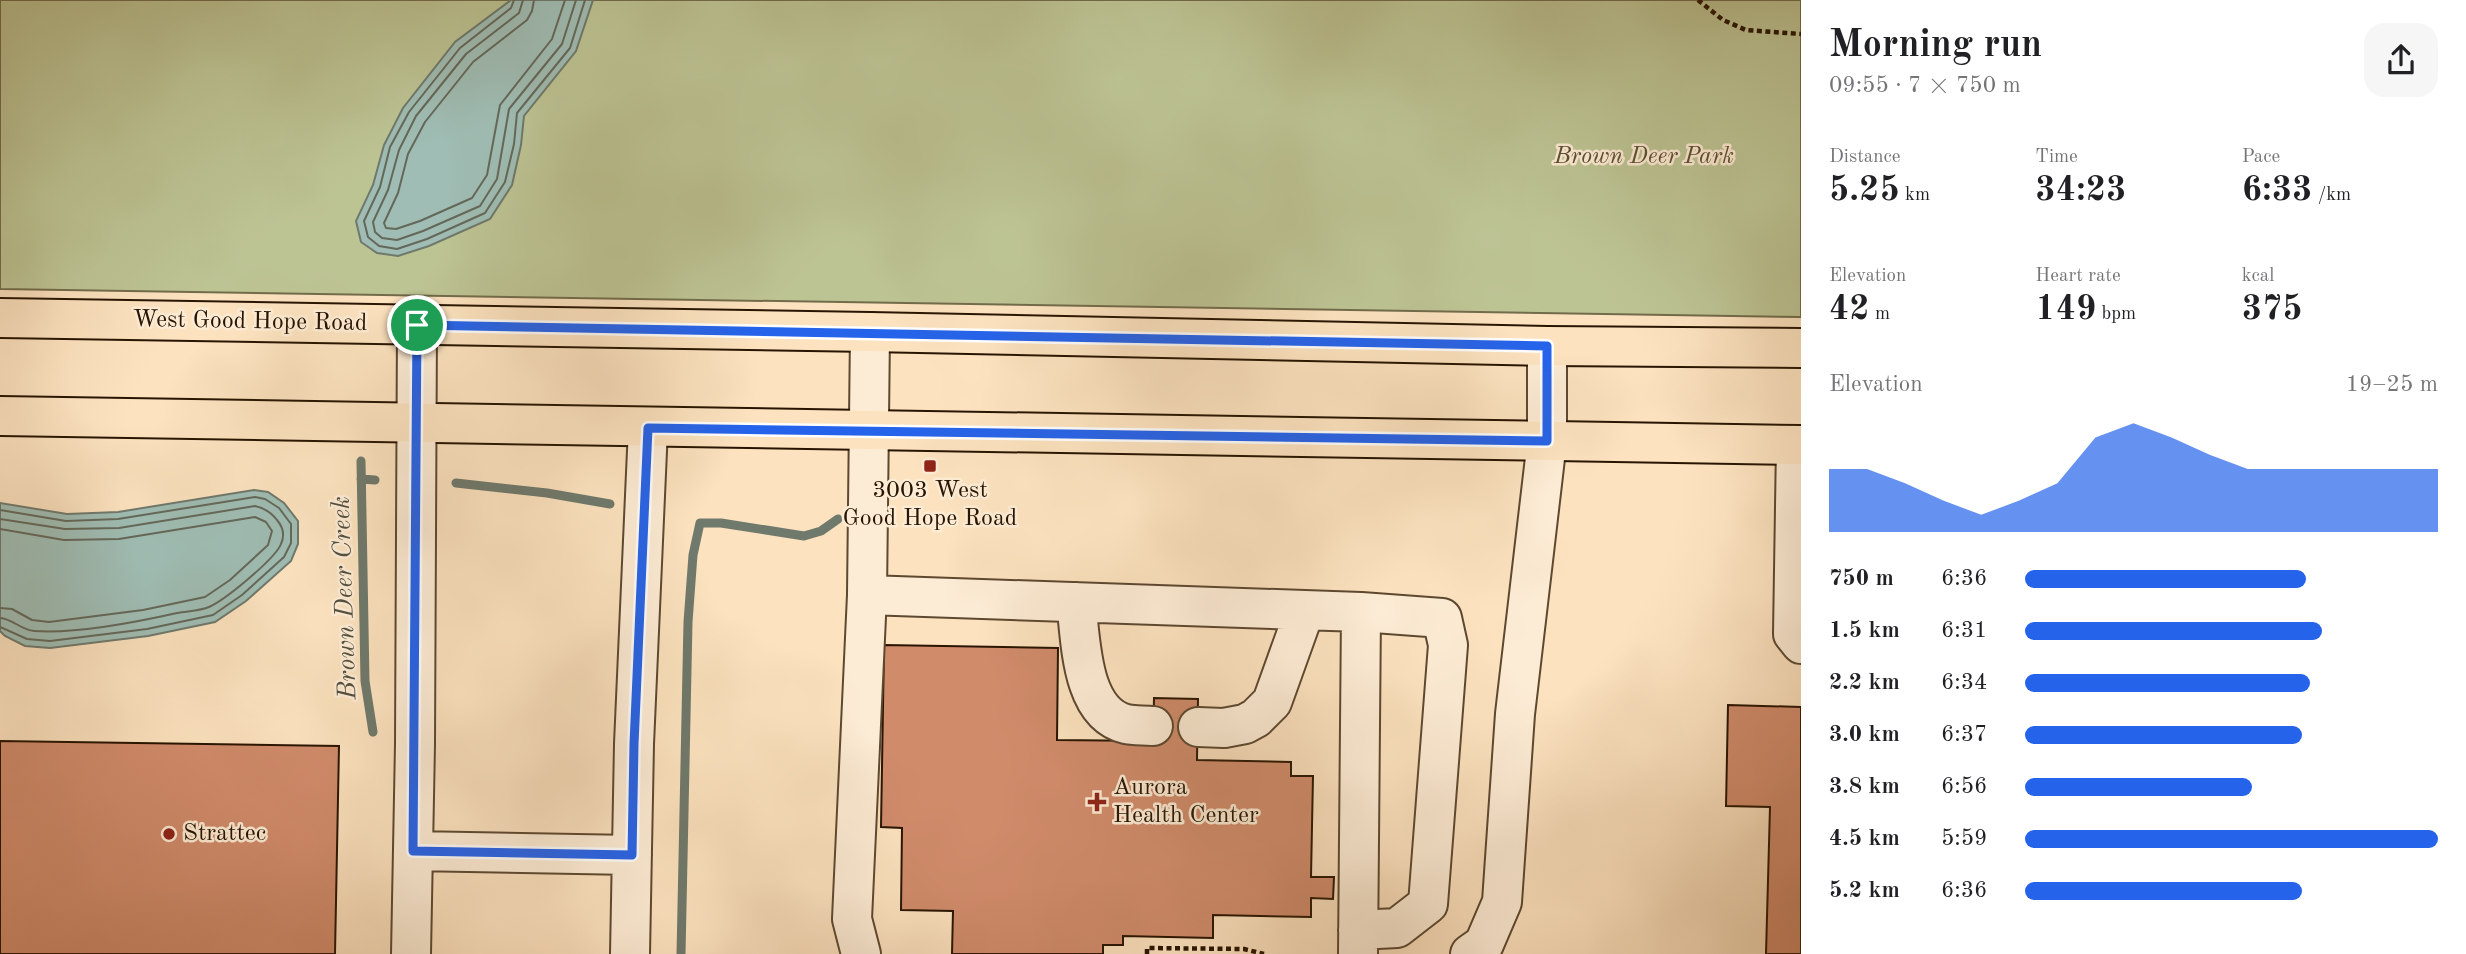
<!DOCTYPE html>
<meta charset="utf-8">
<style>
:root{--surface:#fff;--page:#f6f6f6;--text:#202124;--muted:#757577;--accent:#2563eb}
body{margin:0;font-family:"Old Standard TT",serif;background:var(--page);color:var(--text);height:100vh;display:flex;flex-direction:column;font-size:26px;white-space:nowrap}
*{box-sizing:border-box;margin:0}
p{font-size:23px;color:var(--muted)}
.icon{flex:none;width:38px;height:38px;fill:none;stroke:currentColor;stroke-width:2;stroke-linecap:round;stroke-linejoin:round}
.map{position:relative;flex:1;overflow:hidden}
.side{display:flex;flex-direction:column;background:var(--surface);width:665px}
.side>*{flex:none}
.pin{position:absolute;display:grid;place-items:center;width:60px;height:60px;color:#fff;margin:-30px;border:4px solid #fff;border-radius:50%;box-shadow:0 2px 7px #0007}
.round{display:grid;place-items:center;flex:none;width:74px;height:74px;border-radius:21px;background:var(--page)}
.head{display:flex;align-items:center;justify-content:space-between;height:119px;padding:0 28px}
h1{font-size:38px;font-weight:600;line-height:52px}
.metrics{display:grid;grid-template-columns:repeat(3,1fr);gap:10px;height:119px;padding:7px 28px}
.metrics div{display:grid;align-content:center}
.metrics b{font-size:35px;font-weight:600}
.metrics small{font-size:19px;font-weight:400}
.metrics p{font-size:19px}
.chart{height:196px;padding:14px 28px}
.chart p{display:flex;justify-content:space-between}
.chart svg{width:100%;height:126px;margin-top:7px;fill:var(--accent);opacity:.7}
ul{padding:0 28px;list-style:none;font-size:23px}
li{display:grid;grid-template-columns:112px 84px 1fr;align-items:center;height:52px}
li i{height:18px;border-radius:9px;background:var(--accent)}
main{display:flex;flex:1;min-height:0}
.map>svg:first-child{display:block}
.green{fill:#bdc494;stroke:#726c4a;stroke-width:2}
.water{fill:#9fbdb4;stroke:#6f796c;stroke-width:2}
.lines{fill:none;stroke-linecap:round;stroke-linejoin:round}
.shore{stroke:#64685a;stroke-width:2}
.stream{stroke:#6f796c;stroke-width:9}
.building{fill:#d08b6b;stroke:#281400;stroke-width:2}
.minor-casing{stroke:#5d4830;stroke-width:42}
.major-casing{stroke:#281400;stroke-width:42}
.path{stroke:#281400;stroke-width:4.5;stroke-dasharray:5 3.5;stroke-linecap:butt}
.minor{stroke:#fdecd5;stroke-width:38}
.major{stroke:#fce2bf;stroke-width:38}
.route-casing{stroke:#fff;stroke-width:14}
.route{stroke:#2563eb;stroke-width:9}
.poi-dot{fill:#8f2418;stroke:#fdecd5;stroke-width:2.5}
.labels{text-anchor:middle;dominant-baseline:central;stroke-width:5;stroke-linejoin:round;paint-order:stroke}
.park-label{font-size:24px;font-style:italic;fill:#5c5234;stroke:#fdecd5}
.street-label{font-size:24px;fill:#281400;stroke:#fdecd5}
.poi-label{font-size:24px;fill:#281400;stroke:#fdecd5;text-anchor:start}
.water-label{font-size:26px;font-style:italic;fill:#524f3f;stroke:#fdecd5}
</style>
<main>
<div class="map">
<svg width="1801" height="954" viewBox="0 0 1801 954">
<rect width="100%" height="100%" fill="#fce2bf"/>
<filter id="stains"><feTurbulence type="fractalNoise" baseFrequency=".00286" numOctaves="4"/><feColorMatrix values="0 0 0 0 .2 0 0 0 0 .09 0 0 0 0 .02 0 0 0 .5 -.17"/></filter>
<radialGradient id="worn" r=".72"><stop offset=".6" stop-color="#630" stop-opacity="0"/><stop offset="1" stop-color="#630" stop-opacity=".3"/></radialGradient>
<!-- green -->
<path class="green" d="M0,0H1801V317L0,289Z"/>
<!-- water -->
<path class="water" d="M511,0H593L576,51L524,116L521,145L512,185L490,219L429,246L398,256L377,253L361,242L356,221L373,185L384,145L403,108L455,42Z
M254,490L268,492L284,503L298,521V544L291,561L246,601L215,622L148,636L50,648L25,646L5,636L0,631V503L67,514L118,512Z"/>
<g class="lines">
<!-- shore -->
<path class="shore" d="M514,0L511,8L460,48L409,112L390,147L380,187L364,221L368,237L379,246L397,249L427,239L485,213L505,182L514,144L517,113L570,48L585,0
M523,0L519,13L466,54L416,116L399,150L388,190L373,222L375,232L382,238L397,240L423,231L480,206L497,179L509,109L562,44L576,0
M534,0L532,11L527,20L473,62L425,122L408,154L398,193L384,223L386,228L396,229L420,221L472,198L487,175L500,105L552,39L565,0
M0,510L66,521L118,519L255,497L265,499L279,508L291,524V543L284,557L242,595L213,615L147,629L50,641L27,639L0,627
M0,519L65,529L119,528L255,506C264,508 271,512 277,520C283,527 285,535 281,544C275,559 225,600 209,607C200,611 187,611 177,613C137,622 75,634 34,631C21,630 13,619 0,618
M0,529L64,540L119,539L255,517L266,522L272,531L268,545L230,580L205,597L143,610L49,622L32,620L12,609L0,608"/>
<!-- stream -->
<path class="stream" d="M361,461L365,681L373,732
M361,479L375,480
M456,483L547,493L610,504
M681,954L688,622L693,555L700,523H721L804,536L821,531L838,519"/>
</g>
<!-- building -->
<path class="building" d="M884,645L1058,648L1057,740L1153,741L1154,698L1198,699L1197,760L1291,762V776H1313L1311,877H1334L1333,899L1311,898V917L1213,915V938L1123,936V945H1103V954H952L953,911L901,910L902,828L881,827Z
M1728,705L1801,707V954H1766L1770,807L1726,806Z
M0,741L339,746L335,954H0Z"/>
<g class="lines">
<!-- minor casing -->
<g class="minor-casing">
<path id="minor" d="M1796,445L1793,634L1801,644
M867,595L1361,612L1442,618L1448,645L1428,904L1397,928L1358,930
M1076,602C1081,639 1080,713 1126,724C1134,726 1144,725 1153,726
M1198,727L1224,728L1245,724L1256,718L1272,702L1305,610
M413,851L632,855
M411,954L415,744L417,325
M630,954L634,744L648,428
M861,954L852,919L867,595L870,332
M1358,954L1361,612
M1470,954L1484,944L1502,902L1515,714L1547,441V346"/>
</g>
<!-- major casing -->
<g class="major-casing">
<path id="major" d="M0,318L870,332L1547,346L1801,348
M0,416L1801,445"/>
</g>
<!-- path -->
<path class="path" d="M1698,0L1723,20L1746,30L1801,34
M1147,954V948L1244,949L1264,954"/>
<!-- minor -->
<use href="#minor" class="minor"/>
<!-- major -->
<use href="#major" class="major"/>
</g>
<g class="lines">
<!-- route casing -->
<g class="route-casing">
<path id="route" d="M417,325L1547,346V441L648,428L634,744L632,855L413,851Z"/>
</g>
<!-- route -->
<use href="#route" class="route"/>
</g>
<!-- markers -->
<g class="poi-dot">
<rect x="923" y="459" width="14" height="14" rx="3.5"/>
<path d="M1093.5 791.5h7v7h7v7h-7v7h-7v-7h-7v-7h7z"/>
<circle cx="169" cy="834" r="7"/>
</g>
<g class="labels">
<!-- park labels -->
<g class="park-label">
<text x="1644" y="157">Brown Deer Park</text>
</g>
<!-- street labels -->
<g class="street-label">
<text transform="translate(250 322) rotate(1)">West Good Hope Road</text>
</g>
<!-- poi labels -->
<g class="poi-label">
<text x="930" y="491" text-anchor="middle">3003 West<tspan x="930" dy="28">Good Hope Road</tspan></text>
<text x="1113" y="788">Aurora<tspan x="1113" dy="28">Health Center</tspan></text>
<text x="183" y="834">Strattec</text>
</g>
<!-- water labels -->
<g class="water-label">
<text transform="translate(345 598) rotate(-92)">Brown Deer Creek</text>
</g>
</g>
<rect width="100%" height="100%" filter="url(#stains)"/>
<rect width="100%" height="100%" fill="url(#worn)"/>
</svg>
<div class="pin" style="left:417px;top:325px;background:#1e9e55"><svg class="icon" aria-label="arrive" viewBox="0 0 24 24"><path d="M6 21V4h12l-3 4 3 4H6"/></svg></div>
</div>
<section class="side">
<div class="head"><div><h1>Morning run</h1><p>09:55 · 7 × 750 m</p></div><a class="round"><svg class="icon" aria-label="share" viewBox="0 0 24 24"><path d="M12 15V3M7 8l5-5 5 5M5 13v7h14v-7"/></svg></a></div>
<div class="metrics">
<div><p>Distance</p><b>5.25<small> km</small></b></div>
<div><p>Time</p><b>34:23</b></div>
<div><p>Pace</p><b>6:33<small> /km</small></b></div>
</div>
<div class="metrics">
<div><p>Elevation</p><b>42<small> m</small></b></div>
<div><p>Heart rate</p><b>149<small> bpm</small></b></div>
<div><p>kcal</p><b>375</b></div>
</div>
<div class="chart"><p><span>Elevation</span>19–25 m</p>
<svg viewBox="0 0 160 44" preserveAspectRatio="none"><path d="M0 44V22L10 22L20 27L30 33L40 38L50 33L60 27L70 11L80 6L90 11L100 17L110 22L120 22L130 22L140 22L150 22L160 22V44z"/></svg>
</div>
<ul>
<li><b>750 m</b>6:36<i style="width:68%"></i></li>
<li><b>1.5 km</b>6:31<i style="width:72%"></i></li>
<li><b>2.2 km</b>6:34<i style="width:69%"></i></li>
<li><b>3.0 km</b>6:37<i style="width:67%"></i></li>
<li><b>3.8 km</b>6:56<i style="width:55%"></i></li>
<li><b>4.5 km</b>5:59<i style="width:100%"></i></li>
<li><b>5.2 km</b>6:36<i style="width:67%"></i></li>
</ul>
</section>
</main>
